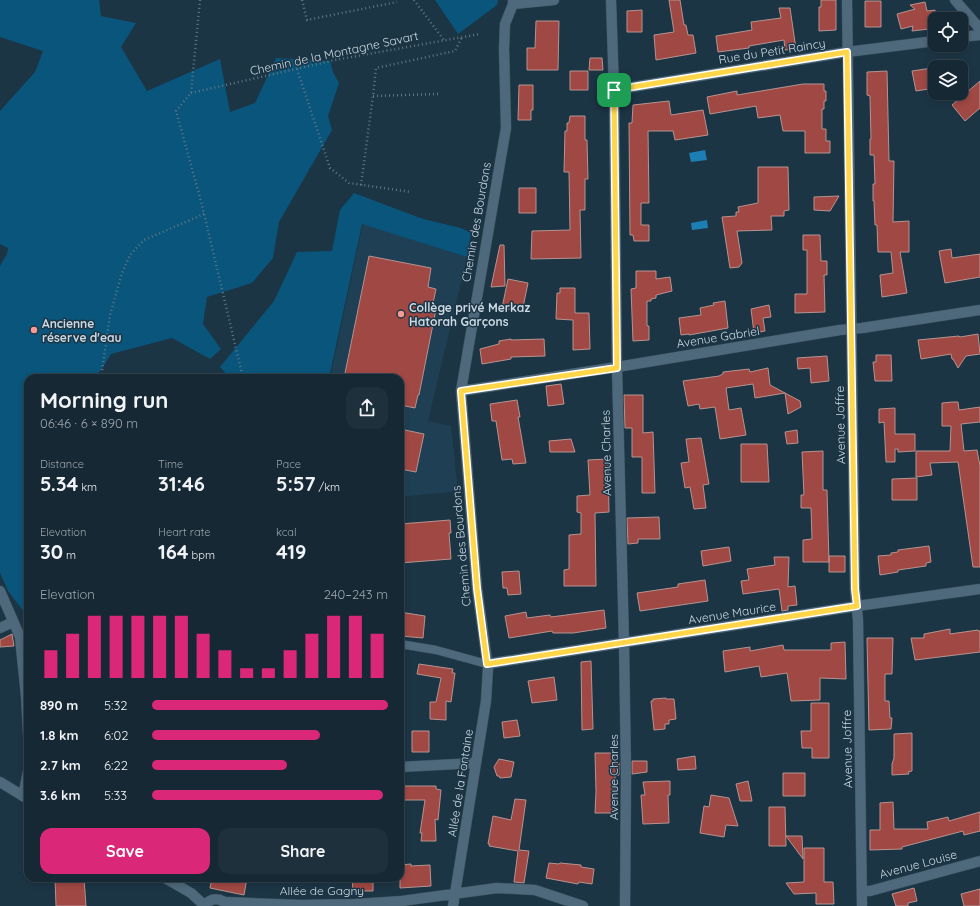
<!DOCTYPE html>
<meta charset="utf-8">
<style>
:root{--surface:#152834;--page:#1e303c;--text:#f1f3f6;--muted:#9da6ac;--line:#34444f;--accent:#db2777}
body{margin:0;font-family:Quicksand,sans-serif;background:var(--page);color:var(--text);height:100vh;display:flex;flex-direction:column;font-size:15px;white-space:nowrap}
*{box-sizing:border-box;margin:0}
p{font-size:13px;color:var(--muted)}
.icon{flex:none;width:22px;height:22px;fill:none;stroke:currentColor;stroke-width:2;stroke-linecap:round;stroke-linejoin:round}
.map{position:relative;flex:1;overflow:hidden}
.side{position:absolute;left:24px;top:374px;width:380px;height:508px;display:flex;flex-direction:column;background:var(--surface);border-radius:12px;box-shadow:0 2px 6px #0003,0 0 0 1px var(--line)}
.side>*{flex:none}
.buttons{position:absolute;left:928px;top:12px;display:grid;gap:8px}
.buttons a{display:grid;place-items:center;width:40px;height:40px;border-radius:8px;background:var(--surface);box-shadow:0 2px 6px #0003,0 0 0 1px var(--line);font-size:20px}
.pin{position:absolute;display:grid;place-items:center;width:34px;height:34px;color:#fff;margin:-17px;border-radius:8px;box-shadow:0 2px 6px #0006}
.round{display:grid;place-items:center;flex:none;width:42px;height:42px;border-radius:12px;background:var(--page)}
.overview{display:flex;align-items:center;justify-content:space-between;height:68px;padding:0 16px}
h1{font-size:22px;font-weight:700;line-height:30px}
.metrics{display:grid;grid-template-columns:repeat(3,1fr);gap:6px;height:68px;padding:4px 16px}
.metrics div{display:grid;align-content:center}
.metrics b{font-size:20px;font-weight:700}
.metrics small{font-size:11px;font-weight:400}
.metrics p{font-size:11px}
.chart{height:112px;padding:8px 16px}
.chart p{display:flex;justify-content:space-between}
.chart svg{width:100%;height:72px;margin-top:4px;stroke:var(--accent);stroke-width:6}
.action{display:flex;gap:8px;margin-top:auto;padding:8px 16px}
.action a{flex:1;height:46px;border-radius:12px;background:var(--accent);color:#fff;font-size:16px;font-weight:700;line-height:46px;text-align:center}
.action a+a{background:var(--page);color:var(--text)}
ul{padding:0 16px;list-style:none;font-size:13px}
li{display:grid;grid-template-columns:64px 48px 1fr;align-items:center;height:30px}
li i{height:10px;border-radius:5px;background:var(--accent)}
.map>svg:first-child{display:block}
.built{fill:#1e3f54}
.green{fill:#09557b}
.water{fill:#1c7eb3}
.building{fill:#a04844;stroke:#b69390}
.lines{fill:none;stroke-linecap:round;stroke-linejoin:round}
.lane-casing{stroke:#3b515f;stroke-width:9}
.street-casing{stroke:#3b515f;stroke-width:11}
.secondary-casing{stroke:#3b515f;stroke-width:11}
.path{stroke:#617684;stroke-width:2.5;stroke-dasharray:1 3;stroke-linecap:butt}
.lane{stroke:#4e697b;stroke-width:8}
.street{stroke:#4e697b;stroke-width:10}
.secondary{stroke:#4e697b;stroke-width:10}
.route-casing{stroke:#fff;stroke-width:8}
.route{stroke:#ffd54a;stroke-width:5}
.poi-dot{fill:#f59c94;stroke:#1c3545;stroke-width:1.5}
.labels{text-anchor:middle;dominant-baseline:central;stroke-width:3;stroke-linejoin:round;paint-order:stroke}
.street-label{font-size:12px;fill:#cad9e3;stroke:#1c3545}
.poi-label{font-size:12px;font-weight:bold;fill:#cad9e3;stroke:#1c3545;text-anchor:start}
</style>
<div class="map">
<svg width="980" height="906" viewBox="0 0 980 906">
<rect width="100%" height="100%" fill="#1c3545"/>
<!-- built -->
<path class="built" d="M363,223L467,257L428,421L451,426L458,491L400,497V378H330Z"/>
<!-- green -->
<path class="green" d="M0,0H99L101,16L136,23L121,47L147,91L220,59L230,112L255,103L276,58L330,61L333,72L339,83L328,116L332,130L279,222L273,258L252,283L207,297L203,324L221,349L210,359L172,338L111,354L102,369L93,378H28V617L8,591L0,573V266L7,254L8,248L0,244V111L35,72L43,51L0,37Z
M435,0H498L497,5L458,34Z
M354,193L423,219L461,228L471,233L467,257L362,224L329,378H230L220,367L274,301L297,252L332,251L340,210Z"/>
<!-- water -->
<path class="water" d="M705,150L707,160L691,162L689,153Z
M707,220L708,228L692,230L691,223Z"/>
<!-- building -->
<path class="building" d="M669,0H680L684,25H686L688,35H693L696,53L656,60L654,35L674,32Z
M821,0H836V30L819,31V7H821Z
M865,1H881V27H865Z
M925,2L927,11L935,10V24L929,26V29L912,31L913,26L901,29L897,14L915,9L910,5Z
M779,8H790L796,49L785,50L784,40L749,46V48L718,52L716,36L752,30L751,22L781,18Z
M642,10V32H627V11Z
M536,21H559L558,70H527V48H535Z
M590,58H602L603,70H589Z
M932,68L935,88L916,91L912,71Z
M570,71H588V90H570Z
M887,71L889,161H894L893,222L909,221V252H900L907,293L882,297L880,275L893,273L891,252H878L877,225H875L874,201H873V184H875L874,155H870V139H871L870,96L867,95V72Z
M980,81V108L965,121L952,105Z
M803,84H824V91H826V101H824V109H822V129H826V141H830V153H805V131H783L780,115L758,118L756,106L710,114L707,97L737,91V95Z
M519,85H533V110H531V120H518Z
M669,101L671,115L703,110L708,135L675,140L673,131H648L649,203H641V225H649V241H634L633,235H630L629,123H632L633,105Z
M570,116H585V140H587L588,179H585V210H580L581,258L531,259L532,231L570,230L569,172H564L565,131H567V123H569Z
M758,167H788L789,210L784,211V216H771L772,230L737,231L742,263L739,267L730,268L722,217L736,216V212H739L738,207L758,203Z
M519,188H536V213H519Z
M839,196L830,211L814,210V197Z
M803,235H820L821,261H827V275H824L825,312L795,313V294H807V250H803Z
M500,245H504L505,286L491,287Z
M951,249L952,258L980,254V277L945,283L939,251Z
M369,256L431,268L428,287L436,289L432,308L436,309L419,395H418L415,408L400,405V378H344Z
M636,271H656V279L670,277L672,291L656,295V298L651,299V301H647V326H649V340L633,341L631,289L636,288Z
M508,279L528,283L522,312L502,308Z
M560,288H575V313H589L590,349L573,350V320L556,319L557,293H560Z
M725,301L728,328L689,335V334L681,335L679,318L701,315L700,308L714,305L713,303Z
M769,305L771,317L763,318L765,331L754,333L751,309Z
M978,334L980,354L966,356L958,368L953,359H952L951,354L921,359L918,340L959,336L960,337Z
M511,339V340L544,339L545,356L511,357V359L482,364L480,349L499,344V341Z
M876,355H891L892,381H875L873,362H876Z
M827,356L829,381L811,383L810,368L798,369L797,358Z
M768,368L770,385L800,401L801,407L788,414L785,393L755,398L753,384L726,388L729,410L741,408L746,435L720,439L715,407L700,409L699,404L688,406L683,381L719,376L723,374V372L749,369L750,372Z
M561,384L564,404L548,406L546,386Z
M624,395H643V433L653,432L655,493H642V457H632V428H625Z
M517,400L520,417H518L526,463L513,464L512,459L502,460L496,421H492L490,404Z
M952,402H958L959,410L980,407V422L961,424L964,451L977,450L980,466V567H973L958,462L930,463L932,475L916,477V451H950L951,426H942V403Z
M895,408V434H915V451L898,452V449H895V462H886L884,422L879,423V409Z
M400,429L424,434L416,472L400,469Z
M797,430L798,443L787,444L785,432Z
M701,438L709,484L703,485L706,508L694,509L690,487L685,488L681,463L689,462L686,439Z
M571,439L575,452H550L549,441Z
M741,444H767L769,482H741Z
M823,451V490H827L829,562H803V540L812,539L811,508H801V495H804L802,452Z
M608,459L609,512L595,513L596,586H564V570L569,569V535L581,534V513L577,512V496L590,495L588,460Z
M917,478V500H892V479Z
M659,517L660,539H638V543L628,544L627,518Z
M450,520L451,533H449L451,559L400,563V524Z
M929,546L931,562L926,563V566L898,570V572L880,575L878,556L891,555V553L898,552V550Z
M729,547L731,561L703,566L701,551Z
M829,556H845V572H829Z
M774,557H789L788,587L795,586L797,605L788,606V610L782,611L779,589L743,594L741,581L749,580L747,569L775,565Z
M519,571L521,594L508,595L507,588H503L502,572Z
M705,580L708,601L640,611L637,593L678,587V584Z
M604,610L606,628L573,633H553L552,631L509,638L505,616L526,612L527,618L550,615L551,617Z
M400,612L425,616L423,638L401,636L403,621L400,618Z
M950,629V634L978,630V631H980V652L915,660L911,638H924V634Z
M12,634L14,646L0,647V640Z
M867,638H893L892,674H885V701H889L890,718H892L891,729L869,730Z
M845,642L846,679L820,678V700L791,701L787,673L761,677L759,666L725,672L723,651L750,647V651L783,645L784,650H831V643Z
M591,661L593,729L582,730L581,662Z
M419,664L453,669L452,673H455L451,702L446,701V720L430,719V702H436L441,678L417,674Z
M554,677L557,700L532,703L528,681Z
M666,698V699H674L676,719L669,720V724H665V729L654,730L651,701H653V699Z
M811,703H829V758H812V748H802L801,731H811Z
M517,720L520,736L504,738L502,722Z
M412,731H429V752H412Z
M912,733V771L908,772L909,774L892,775V764L894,758V734Z
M595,753H614V762H619V775L615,776V813H595L596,792Z
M695,756L696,769L678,770L677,759Z
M499,759L514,762L511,777L500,778L499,776H497L494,767Z
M632,761H647V772L632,774Z
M783,773H805V796H783Z
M670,781V795H668L669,823L643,824L641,795H645L643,782Z
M748,781L752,801H740L736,784Z
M400,786H436V789L441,790L438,820L435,819L436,841H421L422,833H420L425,800H400Z
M711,795L729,798L738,826L726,825L724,837L700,833L704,806L709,807Z
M515,799L526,800L519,850L529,851L524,883L514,882L518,851L489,846L490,844H488L493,816L511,820Z
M893,802L894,829H928L927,822L948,817L949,821L980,812V831L964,835L963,831L902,847V849L870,850V830H880V803Z
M769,807H785L786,846H769Z
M786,836H802L803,859Z
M804,848H824V882H833L834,904H816V893L794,894L786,883L804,882Z
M549,863L559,864L560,863L581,865V867L594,869L592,884L579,882L578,884L546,878Z
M411,864V866L430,865L431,886L400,888V865Z
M55,878H84L86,906H56Z
M212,878H247L244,895L210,888Z
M352,878H373V891H353Z
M914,888L917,901L908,903V906H896L892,894Z
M980,889V906H964L961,894Z"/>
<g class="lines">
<!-- lane casing -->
<g class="lane-casing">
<path id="lane" d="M400,644L436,650L487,664"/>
</g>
<!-- street casing -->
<g class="street-casing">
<path id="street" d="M611,0L614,90L617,367L624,643L626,773L625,906
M847,0L855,589L858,620L862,906
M513,4L554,0
M961,37L980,35
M614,90L847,52L935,41
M461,391L617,367L840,330L862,328L980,310
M0,591L20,637L26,696L28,734
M0,628L13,622
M487,664L857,606L980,589
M400,767L476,763
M23,796L28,771
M862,891H870L980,861
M225,902L301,905L356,904L402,901L497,888L535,890L583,906
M453,906L486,701L488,668L477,588L461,391L506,128L504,49L505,24L513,4V0"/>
</g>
<!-- secondary casing -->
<g class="secondary-casing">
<path id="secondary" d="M955,0L980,29
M0,782L28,799
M165,878L191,893L204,905
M204,906C211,897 221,897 228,906"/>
</g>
<!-- path -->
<path class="path" d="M200,0L191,93L176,111L201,201L243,378
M302,0L307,20L397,2
M414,0L444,40
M297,69L330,168L349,183L411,192
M191,93L335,60L480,34
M373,96L438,94
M361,185L373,96L376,68L455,51L462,37
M101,378L110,315L122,273L130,255L144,240L204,214"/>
<!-- lane -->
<use href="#lane" class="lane"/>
<!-- street -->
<use href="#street" class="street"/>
<!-- secondary -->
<use href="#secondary" class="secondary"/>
</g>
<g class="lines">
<!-- route casing -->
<g class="route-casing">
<path id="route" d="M847,52L855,589L857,606L487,664L477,588L461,391L617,368L614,90Z"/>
</g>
<!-- route -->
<use href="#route" class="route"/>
</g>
<!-- markers -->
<g class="poi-dot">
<circle cx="401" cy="314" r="4"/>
<circle cx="34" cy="330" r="4"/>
</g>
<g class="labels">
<!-- street labels -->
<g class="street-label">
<text transform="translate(772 51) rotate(-9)">Rue du Petit Raincy</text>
<text transform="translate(334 53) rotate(-12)">Chemin de la Montagne Savart</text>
<text transform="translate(476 222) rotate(-80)">Chemin des Bourdons</text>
<text transform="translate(718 337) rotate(-9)">Avenue Gabriel</text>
<text transform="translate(840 425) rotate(-91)">Avenue Joffre</text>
<text transform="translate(606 453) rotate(-91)">Avenue Charles</text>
<text transform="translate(461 546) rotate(-95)">Chemin des Bourdons</text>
<text transform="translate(732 613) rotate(-9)">Avenue Maurice</text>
<text transform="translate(847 749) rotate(-91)">Avenue Joffre</text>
<text transform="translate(613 777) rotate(-90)">Avenue Charles</text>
<text transform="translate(460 783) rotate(-81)">Allée de la Fontaine</text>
<text transform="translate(918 864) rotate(-15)">Avenue Louise</text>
<text x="322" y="890">Allée de Gagny</text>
</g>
<!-- poi labels -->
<g class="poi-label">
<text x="409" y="307">Collège privé Merkaz<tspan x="409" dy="14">Hatorah Garçons</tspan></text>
<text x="42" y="323">Ancienne<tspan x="42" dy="14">réserve d'eau</tspan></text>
</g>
</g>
</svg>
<div class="buttons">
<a><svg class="icon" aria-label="locate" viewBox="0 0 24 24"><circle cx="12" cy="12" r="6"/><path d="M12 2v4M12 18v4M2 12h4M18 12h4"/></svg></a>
<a><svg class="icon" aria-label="layers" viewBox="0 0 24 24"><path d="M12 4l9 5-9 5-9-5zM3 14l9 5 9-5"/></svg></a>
</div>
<div class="pin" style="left:614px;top:90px;background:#1e9e55"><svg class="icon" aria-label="arrive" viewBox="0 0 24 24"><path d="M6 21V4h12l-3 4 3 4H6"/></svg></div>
<section class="side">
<div class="overview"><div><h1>Morning run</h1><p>06:46 · 6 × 890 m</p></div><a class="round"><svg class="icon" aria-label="share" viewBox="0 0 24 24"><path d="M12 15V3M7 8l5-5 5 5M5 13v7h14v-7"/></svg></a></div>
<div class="metrics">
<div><p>Distance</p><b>5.34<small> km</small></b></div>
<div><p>Time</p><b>31:46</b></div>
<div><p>Pace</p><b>5:57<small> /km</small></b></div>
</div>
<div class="metrics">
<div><p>Elevation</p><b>30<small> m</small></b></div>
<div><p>Heart rate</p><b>164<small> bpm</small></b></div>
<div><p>kcal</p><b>419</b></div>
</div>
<div class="chart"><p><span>Elevation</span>240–243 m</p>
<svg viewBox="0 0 160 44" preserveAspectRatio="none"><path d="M5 44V27M15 44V17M25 44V6M35 44V6M45 44V6M55 44V6M65 44V6M75 44V17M85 44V27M95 44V38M105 44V38M115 44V27M125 44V17M135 44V6M145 44V6M155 44V17"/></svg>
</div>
<ul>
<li><b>890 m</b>5:32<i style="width:100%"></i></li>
<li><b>1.8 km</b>6:02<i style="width:71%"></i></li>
<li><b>2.7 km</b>6:22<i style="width:57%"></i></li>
<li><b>3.6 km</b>5:33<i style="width:98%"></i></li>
</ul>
<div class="action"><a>Save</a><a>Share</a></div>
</section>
</div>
